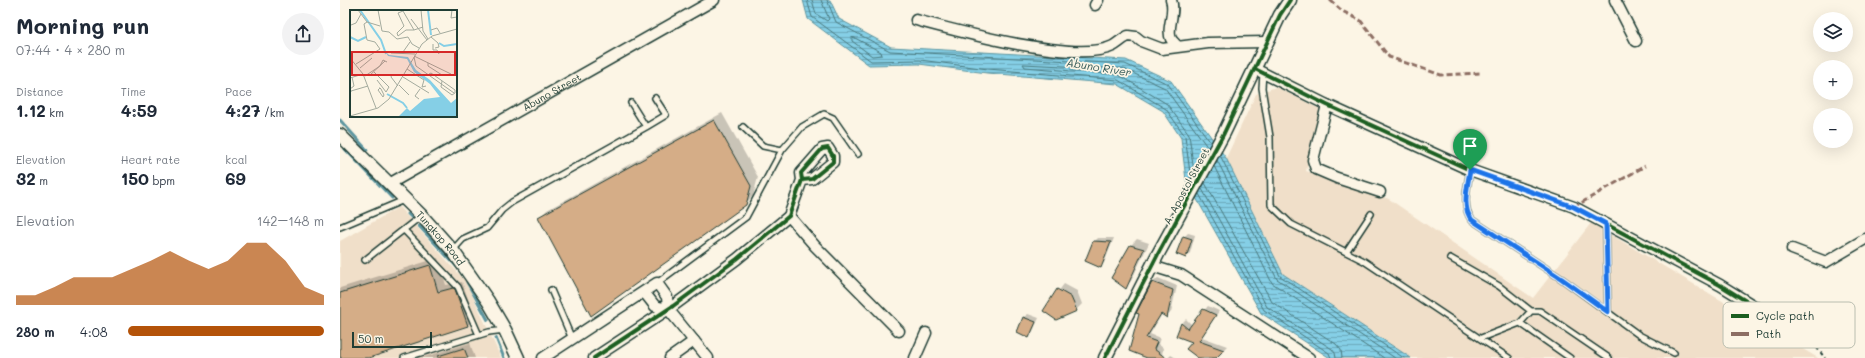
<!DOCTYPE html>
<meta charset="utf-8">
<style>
:root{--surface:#fff;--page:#f2f2f3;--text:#1f2937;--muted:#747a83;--accent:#b45309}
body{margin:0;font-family:Mali,sans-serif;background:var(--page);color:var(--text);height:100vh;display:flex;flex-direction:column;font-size:15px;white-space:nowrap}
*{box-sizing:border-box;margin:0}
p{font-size:13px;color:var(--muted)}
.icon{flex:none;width:22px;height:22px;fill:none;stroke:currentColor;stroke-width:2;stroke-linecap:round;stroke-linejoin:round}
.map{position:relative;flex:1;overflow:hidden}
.panel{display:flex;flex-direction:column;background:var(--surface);width:340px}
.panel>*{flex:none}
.controls{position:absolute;left:1473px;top:12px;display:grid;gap:8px}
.controls a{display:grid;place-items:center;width:40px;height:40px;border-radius:50%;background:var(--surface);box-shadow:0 4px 16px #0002;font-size:20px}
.scale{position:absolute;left:12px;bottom:10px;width:80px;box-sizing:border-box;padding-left:4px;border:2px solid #1f3d34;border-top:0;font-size:11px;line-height:14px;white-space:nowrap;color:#1f3d34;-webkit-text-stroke:3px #fcf5e5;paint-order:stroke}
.pin{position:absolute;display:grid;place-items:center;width:34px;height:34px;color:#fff;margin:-41px -17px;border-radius:50% 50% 50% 0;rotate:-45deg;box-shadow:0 0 4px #0007}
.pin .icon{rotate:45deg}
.round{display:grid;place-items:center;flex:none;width:42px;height:42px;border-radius:21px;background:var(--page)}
.overview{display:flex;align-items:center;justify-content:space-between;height:68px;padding:0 16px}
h1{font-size:22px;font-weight:700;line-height:30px}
.stats{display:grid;grid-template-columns:repeat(3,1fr);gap:6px;height:68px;padding:4px 16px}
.stats div{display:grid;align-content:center}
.stats b{font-size:17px;font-weight:700}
.stats small{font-size:11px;font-weight:400}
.stats p{font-size:11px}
.chart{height:112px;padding:8px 16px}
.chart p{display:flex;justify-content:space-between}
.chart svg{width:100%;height:72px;margin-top:4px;fill:var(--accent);opacity:.7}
ul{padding:0 16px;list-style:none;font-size:13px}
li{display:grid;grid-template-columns:64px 48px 1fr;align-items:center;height:30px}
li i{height:10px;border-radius:5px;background:var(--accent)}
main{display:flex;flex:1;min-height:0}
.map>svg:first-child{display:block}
.built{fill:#f0dfc9}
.water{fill:url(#water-rules);stroke:#5c959f}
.shadow{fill:#0003}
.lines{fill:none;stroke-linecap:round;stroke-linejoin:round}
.shore{stroke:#48777b;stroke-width:1}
.stream{stroke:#5c959f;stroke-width:3}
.building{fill:#d5ad87;stroke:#1f3d34}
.service-casing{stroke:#1f3d34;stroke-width:8}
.minor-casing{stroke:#1f3d34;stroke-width:13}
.tertiary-casing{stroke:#1f3d34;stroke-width:15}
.path{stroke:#1f3d34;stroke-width:2;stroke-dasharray:3 3;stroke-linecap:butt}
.service{stroke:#fcf5e5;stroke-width:5}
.minor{stroke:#fcf5e5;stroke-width:10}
.tertiary{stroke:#fcf5e5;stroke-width:12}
.quiet{stroke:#8d6e63;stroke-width:3;stroke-dasharray:6 3;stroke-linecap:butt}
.cycleway-casing{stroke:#fcf5e5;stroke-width:6}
.cycleway{stroke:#1b5e20;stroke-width:4}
.route-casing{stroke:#fff;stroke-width:8}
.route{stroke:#1a73e8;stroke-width:5}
.labels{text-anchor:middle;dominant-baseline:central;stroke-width:3.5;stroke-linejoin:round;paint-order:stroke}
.street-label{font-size:10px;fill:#1f3d34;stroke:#fcf5e5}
.water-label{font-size:11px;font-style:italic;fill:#335a58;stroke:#fcf5e5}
.inset-river{fill:none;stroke:#85cfe6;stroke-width:2}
.inset-road{fill:none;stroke:#a4ab9e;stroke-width:1}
.view{fill:#d62828;fill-opacity:0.15;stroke:#d62828;stroke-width:2}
.inset-edge{fill:none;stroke:#1f3d34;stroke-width:2}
.key{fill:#fcf5e5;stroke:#babeb0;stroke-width:1}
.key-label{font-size:11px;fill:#1f3d34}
</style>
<main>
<section class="panel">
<div class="overview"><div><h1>Morning run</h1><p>07:44 · 4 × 280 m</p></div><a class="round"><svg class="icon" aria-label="share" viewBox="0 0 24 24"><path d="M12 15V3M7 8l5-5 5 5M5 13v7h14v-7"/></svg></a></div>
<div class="stats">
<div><p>Distance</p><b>1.12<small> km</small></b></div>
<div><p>Time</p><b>4:59</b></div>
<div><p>Pace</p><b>4:27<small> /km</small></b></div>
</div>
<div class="stats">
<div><p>Elevation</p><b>32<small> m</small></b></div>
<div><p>Heart rate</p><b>150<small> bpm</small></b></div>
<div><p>kcal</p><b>69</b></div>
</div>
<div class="chart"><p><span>Elevation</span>142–148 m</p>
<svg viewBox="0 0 160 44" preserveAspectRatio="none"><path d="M0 44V38L10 38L20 33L30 27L40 27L50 27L60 22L70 17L80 11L90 17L100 22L110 17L120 6L130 6L140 17L150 33L160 38V44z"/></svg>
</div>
<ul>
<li><b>280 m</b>4:08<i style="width:100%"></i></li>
</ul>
</section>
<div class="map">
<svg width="1525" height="358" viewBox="0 0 1525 358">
<defs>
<pattern id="water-rules" width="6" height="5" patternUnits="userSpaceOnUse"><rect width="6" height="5" fill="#85cfe6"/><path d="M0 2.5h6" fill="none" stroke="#6ca9bb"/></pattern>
</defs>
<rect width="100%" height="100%" fill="#fcf5e5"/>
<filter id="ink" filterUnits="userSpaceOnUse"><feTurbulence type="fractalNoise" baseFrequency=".025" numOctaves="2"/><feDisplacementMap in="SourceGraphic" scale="8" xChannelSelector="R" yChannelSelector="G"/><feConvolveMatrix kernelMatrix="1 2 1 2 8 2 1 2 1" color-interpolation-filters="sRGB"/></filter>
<g filter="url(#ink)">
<!-- built -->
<path class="built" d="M936,87L982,110L966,171L1049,199L1193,298L1251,223L1478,358H1071L943,274L886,158L916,94Z
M59,207L127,283L161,358H0V241Z"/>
<!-- water -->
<path class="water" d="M463,0H490L499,19L551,47L786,60L831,81L886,158L943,274L1071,358H990L921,313L846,180L841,138L823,111L777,84L647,73L579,64L529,65L468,19Z"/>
<!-- shadow -->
<path class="shadow" d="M382,113L418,177L413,196L405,204L199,218L207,210Z
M848,233L855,235L850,253L846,257L844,237Z
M758,238H774L764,263L760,267L754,242Z
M797,239L809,243L791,281L785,287L791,245Z
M98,258L106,285L122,282L135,318L127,326L25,358H0V288Z
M818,278L837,286L831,312L827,317L822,314L810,334L820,338L818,344L823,348L822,356L820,358H810L790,350L813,282Z
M724,284L737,291L742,304L736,310H704Z
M868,306L879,311L862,337L887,346L875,358H860L854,342L837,335L842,323L846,319L852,325Z
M688,314L699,318L692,333L689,337L684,317Z
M130,343L135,358H81Z
M831,355L836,358H828Z"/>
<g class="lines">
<!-- shore -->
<path class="shore" d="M467,0L472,17L531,61L580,60L648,69L778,80L826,109L845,136L851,180
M472,0L476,14L487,21L489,19L481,0
M487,0L496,22L550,51L785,64L828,84L871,143
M515,38L541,52L542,55L532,56L512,41V38Z
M880,155L940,276L1064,358
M877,160L937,279L1055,358
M874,166L932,283L1044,358
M854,173L849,134L827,104L779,75L685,67L683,64L784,69L825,88L868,148
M865,183L932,302L996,344L1001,350L1002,358
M862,189L927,307L992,349L995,353L996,358
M859,194L924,310L989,353L991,358"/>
<!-- stream -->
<path class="stream" d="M0,120L27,150
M5,149L52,198
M68,214L72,218
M79,226L117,267
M127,282L148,320
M156,338L164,358"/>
</g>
<!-- building -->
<path class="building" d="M374,120L411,186L406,205L251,316L198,217Z
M843,236L852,239L846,258L836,254Z
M753,241L771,242L761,268L745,261Z
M790,245L804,249L786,289L771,278Z
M90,265L98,292L113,288L115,289L128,326L29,358H0V293Z
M812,282L833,290L827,318L821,314L806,338L817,342L814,349L826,358H807L789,351L799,314L796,313Z
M717,289L731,297L737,311L716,320L703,311Z
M863,309L876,315L859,341L884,350L876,358H858L846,349L852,342L836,336L841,323L848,329Z
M683,317L696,322L689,338L677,332Z
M124,348L128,358H98V356Z"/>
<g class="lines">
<!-- service casing -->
<g class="service-casing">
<path id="service" d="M923,73L922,88L930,137L931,205L951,224L1024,261L1169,358
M306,127L326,115L315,98
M403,127L423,146L442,150
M1130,170C1128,185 1121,207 1132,220L1222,279L1299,335L1334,353
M1266,225L1268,312
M0,227L64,200
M64,230L118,287L139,335
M113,250L123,239L147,228L162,210L172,202L306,127L291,103
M1006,252L1031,214
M1110,258L1159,286L1191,311
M25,260L81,216
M317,283L406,217L442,150L462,127L484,114L493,118L518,154
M211,290L232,339
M1180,323L1191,311H1200L1269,358
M1141,338L1180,323L1230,358
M64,358L149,332L165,330"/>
</g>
<!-- minor casing -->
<g class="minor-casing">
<g id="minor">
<path d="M831,0C836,13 826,28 831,39C832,41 836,44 837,46"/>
<path d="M1275,0L1296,41"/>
<path d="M755,5L758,0"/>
<path d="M576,20C617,31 737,64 773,46C778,43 782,39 788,36L796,37L801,41L822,49L868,43L927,42"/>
<path d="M915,69L987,105L1130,170L1234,207L1380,285L1471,341"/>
<path d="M987,105L973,160L976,169L997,178L1040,192"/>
<path id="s1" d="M49,184L374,0"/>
<path d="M449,216L475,246L559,331"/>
<path d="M1452,249L1486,262L1525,239"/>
<path d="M812,266L841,275L969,358"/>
<path d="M328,309L368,358"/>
<path d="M203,358L317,283L327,297L328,309L315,306L304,292"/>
<path d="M254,358L333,306L397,259L449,216L462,180L461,173L482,149L488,148L493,156V162L472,179L462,180"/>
<path d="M330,358L354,341"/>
<path d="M575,358L586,333"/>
</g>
</g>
<!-- tertiary casing -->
<g class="tertiary-casing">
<g id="tertiary">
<path id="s2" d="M0,135L81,215L113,251L148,301L165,330L178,358"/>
<path d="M765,358L818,254L884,133L940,15L950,0"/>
</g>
</g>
<!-- path -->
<path class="path" d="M1477,348L1485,358"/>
<!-- service -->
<use href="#service" class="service"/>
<!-- minor -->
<use href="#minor" class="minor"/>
<!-- tertiary -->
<use href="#tertiary" class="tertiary"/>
<!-- quiet -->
<path class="quiet" d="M990,0L1002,11L1020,20L1049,57L1101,75L1142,73
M1234,207L1305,166"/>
<!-- cycleway casing -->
<g class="cycleway-casing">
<path id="cycleway" d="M915,69L987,105L1130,170L1234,207L1380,285L1471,341
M254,358L333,306L397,259L449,216L462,180L461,173L482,149L488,148L493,156V162L472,179L462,180
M765,358L818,254L884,133L940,15L950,0"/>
</g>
<!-- cycleway -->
<use href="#cycleway" class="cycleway"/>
</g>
</g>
<g class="lines" filter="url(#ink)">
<!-- route casing -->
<g class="route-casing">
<path id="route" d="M1130,170L1234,207L1266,224L1268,312L1222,279L1132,220C1121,208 1128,185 1130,170Z"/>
</g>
<!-- route -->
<use href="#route" class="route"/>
</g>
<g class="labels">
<!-- street labels -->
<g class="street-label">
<text stroke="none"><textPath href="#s1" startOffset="187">Abuno Street</textPath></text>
<text transform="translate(846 186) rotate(-62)">A. Apostol Street</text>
<text stroke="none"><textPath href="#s2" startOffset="144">Tungkop Road</textPath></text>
</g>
<!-- water labels -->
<g class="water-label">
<text transform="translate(759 67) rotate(9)">Abuno River</text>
</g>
</g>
<!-- overview -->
<g transform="translate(10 10)">
<rect width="107" height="107" fill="#fcf5e5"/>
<path d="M35,41L39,45L58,47L66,60L80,70L101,93L107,88V107H48L57,98L60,101L74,89L90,87L80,74L64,62L57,49L38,46Z" fill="#85cfe6"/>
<path class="inset-river" d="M10,0L31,30L36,44M78,0L81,25M0,27L8,31L16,27M89,33L94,36L107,34M37,84L53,93L57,98"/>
<path class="inset-road" d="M28,0L32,21L39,22L47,29L58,27L62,34L69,38M71,0L73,21L78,29M102,0L101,8L107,7M61,9L77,30M17,12L30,16M1,15L6,13L11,4M64,20H56L48,26L47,23L54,16L48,3L53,1L64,20L73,17M81,20L87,18L90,23M81,27L88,33L89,37L85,38M83,34V40H87L89,44M53,42L60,32M41,43L65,44M64,46L101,64M64,47L66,56L104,83M0,48L13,64L26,98M78,53V56L92,65M6,54L30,39L25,32L17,30L14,14L17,12L8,0M10,58L22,48M57,59L74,70L72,77L76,76M24,62L39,77L36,82M42,64L41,67L48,76M79,64L81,63L105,80V83L102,85L91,77L92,71M15,66L30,56L33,50L37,52M19,66L35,51M53,67L79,83M0,68L13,64M27,70L36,82M49,75L59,85M29,78H30L31,79L34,85L33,87L28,80L30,78M0,79L4,76L2,67M0,84L1,81L18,76M69,89L65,86L70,79M0,106L28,98L39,89L72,34L82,26L107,19"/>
<path class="view" d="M2,42H105V65H2Z"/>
<rect width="107" height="107" class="inset-edge"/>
</g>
<!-- legend -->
<rect x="1383" y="302" width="132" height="46" rx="6" class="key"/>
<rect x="1391" y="314" width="18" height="4" fill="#1b5e20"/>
<rect x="1391" y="332" width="18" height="4" fill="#8d6e63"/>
<g class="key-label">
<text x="1416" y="320">Cycle path</text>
<text x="1416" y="338">Path</text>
</g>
</svg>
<div class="controls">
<a><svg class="icon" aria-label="layers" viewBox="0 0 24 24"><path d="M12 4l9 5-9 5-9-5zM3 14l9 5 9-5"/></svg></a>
<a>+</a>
<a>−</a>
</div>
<div class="scale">50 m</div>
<div class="pin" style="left:1130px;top:170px;background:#1e9e55"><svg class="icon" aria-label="arrive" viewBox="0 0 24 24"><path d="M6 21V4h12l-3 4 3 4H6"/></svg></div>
</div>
</main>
